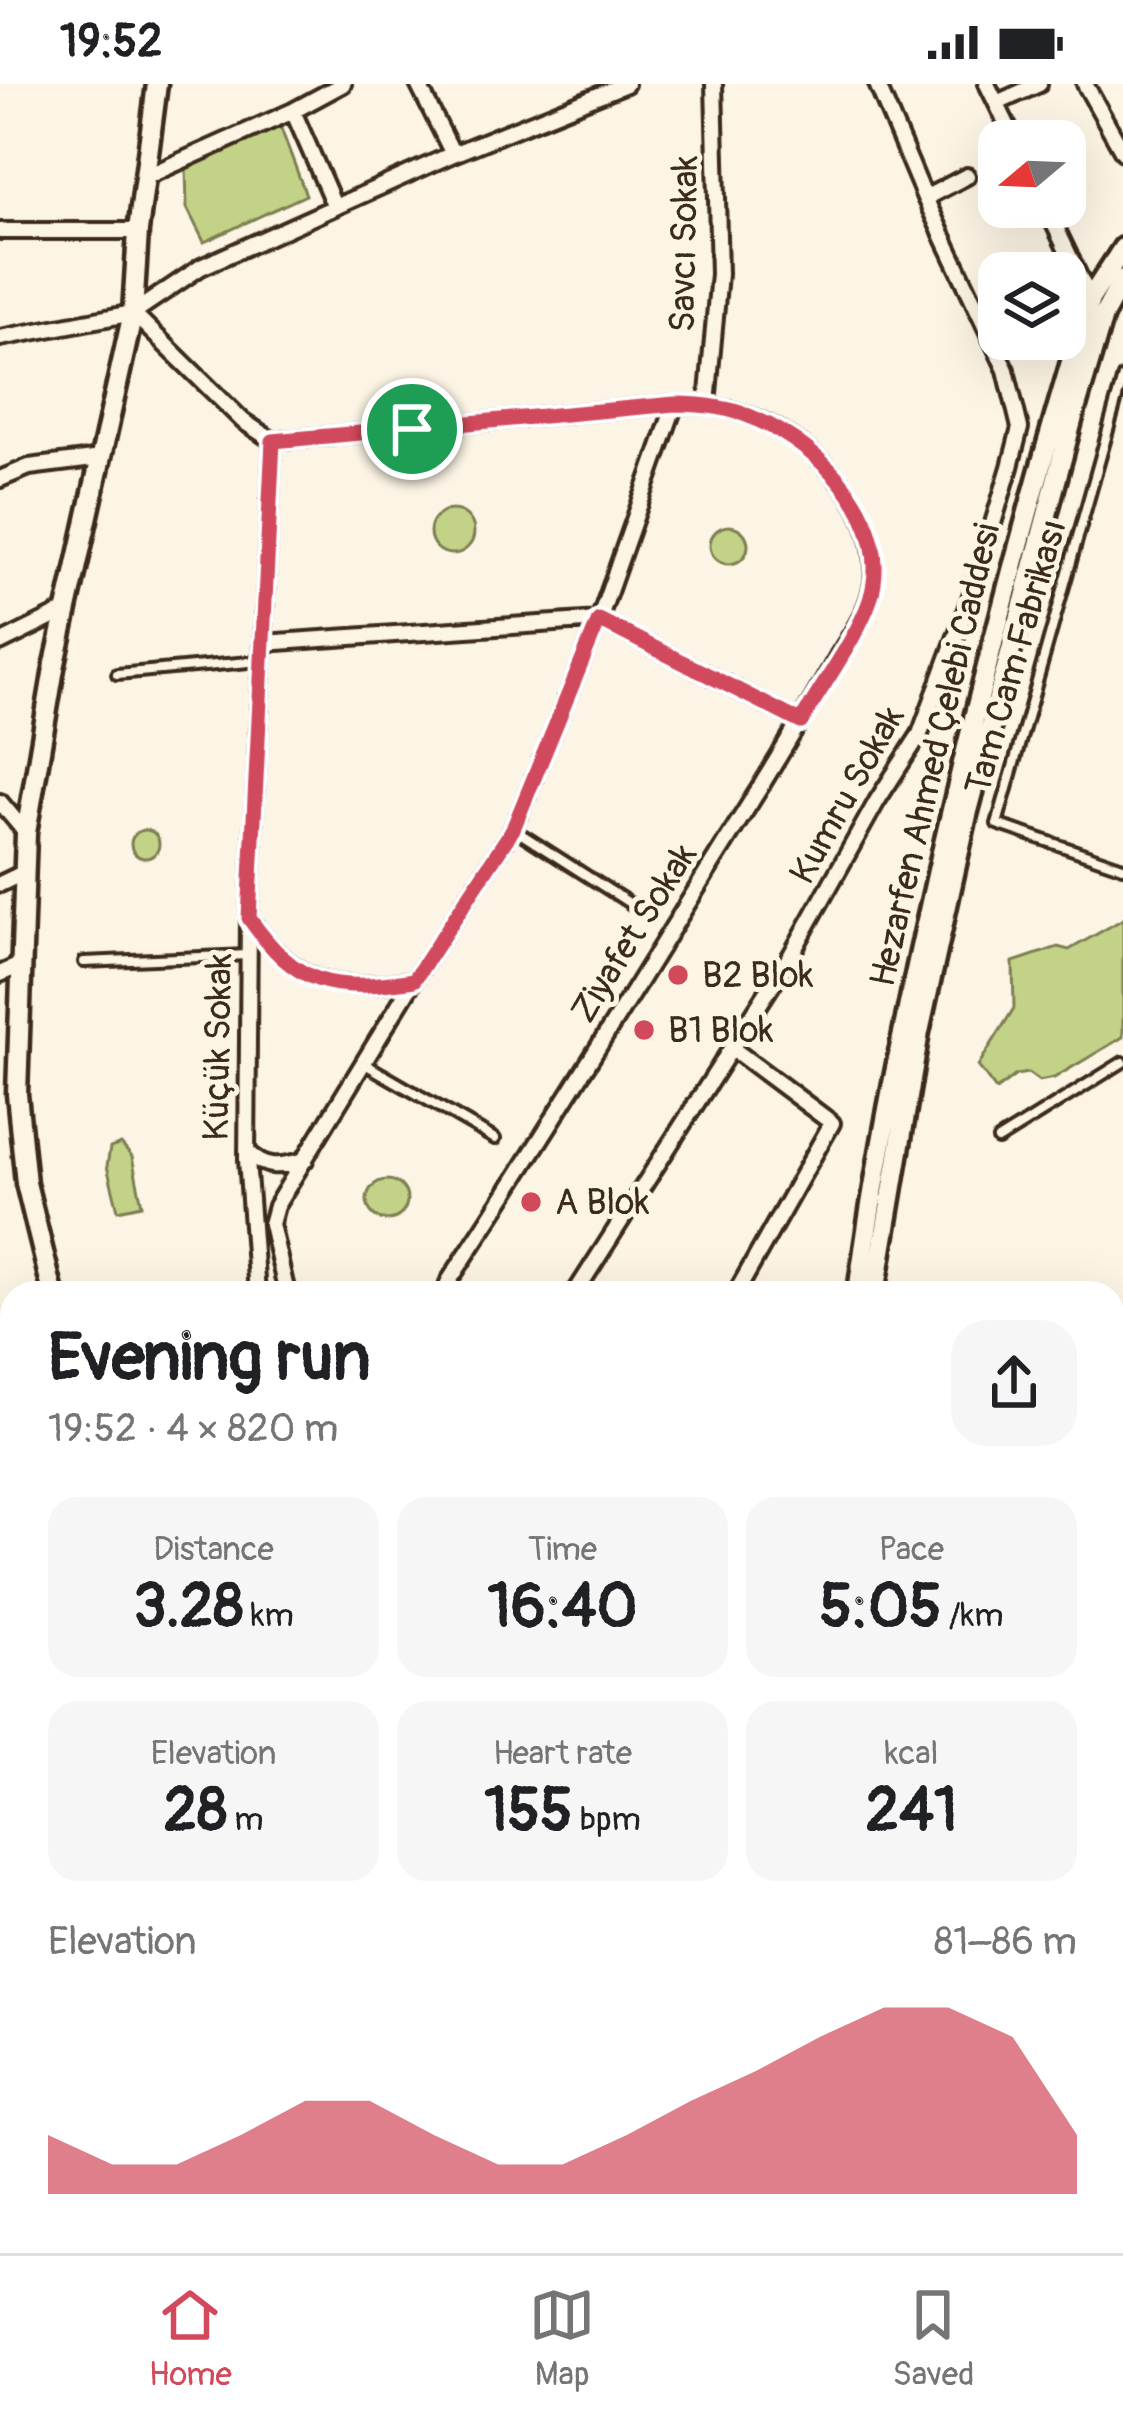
<!DOCTYPE html>
<meta charset="utf-8">
<style>
:root{--surface:#fff;--page:#f6f6f6;--text:#202124;--muted:#757577;--line:#e0e0e0;--accent:#d1495b}
body{margin:0;font-family:Pangolin,sans-serif;background:var(--page);color:var(--text);height:100vh;display:flex;flex-direction:column;font-size:45px;white-space:nowrap}
*{box-sizing:border-box;margin:0}
p{font-size:39px;color:var(--muted)}
.icon{flex:none;width:66px;height:66px;fill:none;stroke:currentColor;stroke-width:2;stroke-linecap:round;stroke-linejoin:round}
.map{position:relative;flex:1;overflow:hidden}
.panel{position:absolute;left:0px;top:1197px;width:1125px;height:972px;display:flex;flex-direction:column;background:var(--surface);border-radius:36px 36px 0 0;box-shadow:0 12px 48px #0002}
.panel>*{flex:none}
.needle{width:78px;rotate:251deg}
.fabs{position:absolute;left:978px;top:36px;display:grid;gap:24px}
.fabs a{display:grid;place-items:center;width:108px;height:108px;border-radius:24px;background:var(--surface);box-shadow:0 12px 48px #0002;font-size:60px}
.pin{position:absolute;display:grid;place-items:center;width:102px;height:102px;color:#fff;margin:-51px;border:6px solid #fff;border-radius:50%;box-shadow:0 3px 12px #0007}
.round{display:grid;place-items:center;flex:none;width:126px;height:126px;border-radius:36px;background:var(--page)}
.headline{display:flex;align-items:center;justify-content:space-between;height:204px;padding:0 48px}
h1{font-size:66px;font-weight:800;line-height:90px}
.metrics{display:grid;grid-template-columns:repeat(3,1fr);gap:18px;height:204px;padding:12px 48px}
.metrics div{display:grid;align-content:center;border-radius:30px;background:var(--page);text-align:center}
.metrics b{font-size:60px;font-weight:800}
.metrics small{font-size:33px;font-weight:400}
.metrics p{font-size:33px}
.chart{height:336px;padding:24px 48px}
.chart p{display:flex;justify-content:space-between}
.chart svg{width:100%;height:216px;margin-top:12px;fill:var(--accent);opacity:.7}
.status{display:flex;justify-content:space-between;align-items:center;height:84px;padding:0 60px;background:var(--surface);direction:ltr}
.status svg{height:33px;fill:currentColor}
.dock{display:flex;justify-content:space-around;align-items:center;height:168px;border-top:3px solid var(--line);background:var(--surface);font-size:33px;color:var(--muted)}
.dock a{display:grid;justify-items:center;gap:6px}
.dock .on{color:var(--accent)}
.map>svg:first-child{display:block}
.green{fill:#c2d388;stroke:#7e7e53;stroke-width:3}
.lines{fill:none;stroke-linecap:round;stroke-linejoin:round}
.service-casing{stroke:#3b2a1e;stroke-width:16}
.minor-casing{stroke:#3b2a1e;stroke-width:22}
.tertiary-casing{stroke:#3b2a1e;stroke-width:27}
.primary-casing{stroke:#3b2a1e;stroke-width:30}
.service{stroke:#fcf5e5;stroke-width:8}
.minor{stroke:#fcf5e5;stroke-width:14}
.tertiary{stroke:#fcf5e5;stroke-width:18}
.primary{stroke:#fadf96;stroke-width:21}
.route-casing{stroke:#fff;stroke-width:24}
.route{stroke:#d1495b;stroke-width:15}
.poi-dot{fill:#d1495b;stroke:#fcf5e5;stroke-width:4.5}
.labels{text-anchor:middle;dominant-baseline:central;stroke-width:10;stroke-linejoin:round;paint-order:stroke}
.street-label{font-size:36px;fill:#3b2a1e;stroke:#fcf5e5}
.poi-label{font-size:36px;fill:#3b2a1e;stroke:#fcf5e5;text-anchor:start}
</style>
<div class="status"><b>19:52</b><svg viewBox="0 0 49 12"><path d="M0 12V9h3v3zM5 12V6h3v6zM10 12V3h3v9zM15 12V0h3v12zM26 1h20v11H26zM47 4h2v5h-2z"/></svg></div>
<div class="map">
<svg width="1123" height="2169" viewBox="0 0 1123 2169">
<rect width="100%" height="100%" fill="#fcf5e5"/>
<filter id="ink" filterUnits="userSpaceOnUse"><feTurbulence type="fractalNoise" baseFrequency=".00833" numOctaves="2"/><feDisplacementMap in="SourceGraphic" scale="24" xChannelSelector="R" yChannelSelector="G"/><feConvolveMatrix kernelMatrix="1 2 1 2 8 2 1 2 1" color-interpolation-filters="sRGB"/></filter>
<g filter="url(#ink)">
<!-- green -->
<path class="green" d="M280,42L306,111L204,158L187,124L186,83Z
M430 448a22 22 0 1 1 44 0a22 22 0 1 1-44 0Z
M710 461a19 19 0 1 1 38 0a19 19 0 1 1-38 0Z
M131 760a14 14 0 1 1 28 0a14 14 0 1 1-28 0Z
M1123,835V953L1054,994L1039,997L1028,989L1016,991L996,1006L978,982L1014,924L1013,878L1058,863L1069,866Z
M121,1060L132,1073L142,1121L118,1126L107,1082L110,1064Z
M367 1116a20 20 0 1 1 40 0a20 20 0 1 1-40 0Z
M926,2157H971L973,2169H914Z"/>
<g class="lines">
<!-- service casing -->
<g class="service-casing">
<path id="service" d="M1123,293L997,740L1123,783
M117,590L260,577
M515,746L645,829
M84,878L248,871
M365,980L495,1055
M998,1056L1123,978
M1113,1715L1123,1725"/>
</g>
<!-- minor casing -->
<g class="minor-casing">
<path id="minor" d="M418,0L453,70
M987,0L1015,57
M1085,0L1123,68
M997,19L1039,0
M293,27L335,123
M143,94L293,27L343,0
M925,114L967,92
M1046,123L1090,215
M0,147H138
M133,229L243,337L273,357L675,320C702,320 729,323 755,334C817,360 883,427 873,499C869,526 852,549 838,572C813,617 786,661 759,705C656,869 556,1035 449,1197L445,1209
M0,254L133,229L201,183L453,70L626,0
M707,320L719,190L714,0
M0,395L29,383L101,374
M0,559L67,526
M263,559L599,536L801,638
M0,718L26,749
M0,800L23,789
M249,834C298,903 333,908 414,896
M0,890L20,881
M733,965L832,1039L736,1209
M247,1067C266,1086 280,1083 305,1076
M257,1209L247,1076L249,834L273,357
M287,1209L271,1140L276,1122L414,896L513,745L599,536L675,320
M575,1209L791,871L877,717L920,650L972,509L1010,383L1020,344L1006,286L925,114L877,0
M0,1455L12,1466
M1113,1559L1123,1568
M0,1615L12,1626
M0,1767L12,1779
M1113,1827L1123,1812
M0,1928L12,1939
M1113,2073L1123,2100
M0,2079L12,2091
M81,2157L91,2169
M174,2157L185,2169
M466,2157L476,2169
M1009,2157L1014,2169
M290,2169L303,2157
M557,2169L568,2157"/>
</g>
<!-- tertiary casing -->
<g class="tertiary-casing">
<path id="tertiary" d="M53,1209L26,1099L17,1010L26,749L54,584L133,229L138,147L157,0
M858,1209C873,1094 896,981 920,868C967,648 1024,431 1090,215L1123,164
M875,1209L919,948L967,731L1073,333L1103,232L1123,195"/>
</g>
<!-- primary casing -->
<g class="primary-casing">
<path id="primary" d="M1113,1302L1123,1293
M0,1324L12,1320
M1113,1333L1123,1325
M0,1339L12,1336"/>
</g>
<!-- service -->
<use href="#service" class="service"/>
<!-- minor -->
<use href="#minor" class="minor"/>
<!-- tertiary -->
<use href="#tertiary" class="tertiary"/>
<!-- primary -->
<use href="#primary" class="primary"/>
</g>
</g>
<g class="lines" filter="url(#ink)">
<!-- route casing -->
<g class="route-casing">
<path id="route" d="M675,320C703,320 730,323 756,335C823,364 895,438 870,516C858,552 821,603 801,638L599,536L513,745L414,896C332,908 298,904 249,834L273,357Z"/>
</g>
<!-- route -->
<use href="#route" class="route"/>
</g>
<!-- markers -->
<g class="poi-dot">
<circle cx="678" cy="891" r="12"/>
<circle cx="644" cy="946" r="12"/>
<circle cx="531" cy="1118" r="12"/>
</g>
<g class="labels">
<!-- street labels -->
<g class="street-label">
<text transform="translate(684 160) rotate(-89)">Savcı Sokak</text>
<text transform="translate(1016 573) rotate(-74)">Tam Cam Fabrikası</text>
<text transform="translate(935 671) rotate(-77)">Hezarfen Ahmed Çelebi Caddesi</text>
<text transform="translate(847 711) rotate(-61)">Kumru Sokak</text>
<text transform="translate(634 849) rotate(-58)">Ziyafet Sokak</text>
<text transform="translate(218 963) rotate(-89)">Küçük Sokak</text>
</g>
<!-- poi labels -->
<g class="poi-label">
<text x="702" y="891">B2 Blok</text>
<text x="668" y="946">B1 Blok</text>
<text x="555" y="1118">A Blok</text>
</g>
</g>
</svg>
<div class="fabs">
<a><svg class="needle" viewBox="-14 -14 28 28"><path d="M0-13l5 13h-10z" fill="#e53935"/><path d="M0 13l5-13h-10z" fill="#757577"/></svg></a>
<a><svg class="icon" aria-label="layers" viewBox="0 0 24 24"><path d="M12 4l9 5-9 5-9-5zM3 14l9 5 9-5"/></svg></a>
</div>
<div class="pin" style="left:412px;top:345px;background:#1e9e55"><svg class="icon" aria-label="arrive" viewBox="0 0 24 24"><path d="M6 21V4h12l-3 4 3 4H6"/></svg></div>
<section class="panel">
<div class="headline"><div><h1>Evening run</h1><p>19:52 · 4 × 820 m</p></div><a class="round"><svg class="icon" aria-label="share" viewBox="0 0 24 24"><path d="M12 15V3M7 8l5-5 5 5M5 13v7h14v-7"/></svg></a></div>
<div class="metrics">
<div><p>Distance</p><b>3.28<small> km</small></b></div>
<div><p>Time</p><b>16:40</b></div>
<div><p>Pace</p><b>5:05<small> /km</small></b></div>
</div>
<div class="metrics">
<div><p>Elevation</p><b>28<small> m</small></b></div>
<div><p>Heart rate</p><b>155<small> bpm</small></b></div>
<div><p>kcal</p><b>241</b></div>
</div>
<div class="chart"><p><span>Elevation</span>81–86 m</p>
<svg viewBox="0 0 160 44" preserveAspectRatio="none"><path d="M0 44V32L10 38L20 38L30 32L40 25L50 25L60 32L70 38L80 38L90 32L100 25L110 19L120 12L130 6L140 6L150 12L160 32V44z"/></svg>
</div>
</section>
</div>
<nav class="dock">
<a class="on"><svg class="icon" aria-label="home" viewBox="0 0 24 24"><path d="M3 11l9-7 9 7M6 9v11h12V9"/></svg>Home</a>
<a><svg class="icon" aria-label="map" viewBox="0 0 24 24"><path d="M3 6l6-2 6 2 6-2v14l-6 2-6-2-6 2zM9 4v14M15 6v14"/></svg>Map</a>
<a><svg class="icon" aria-label="saved" viewBox="0 0 24 24"><path d="M7 4h10v16l-5-4-5 4z"/></svg>Saved</a>
</nav>
